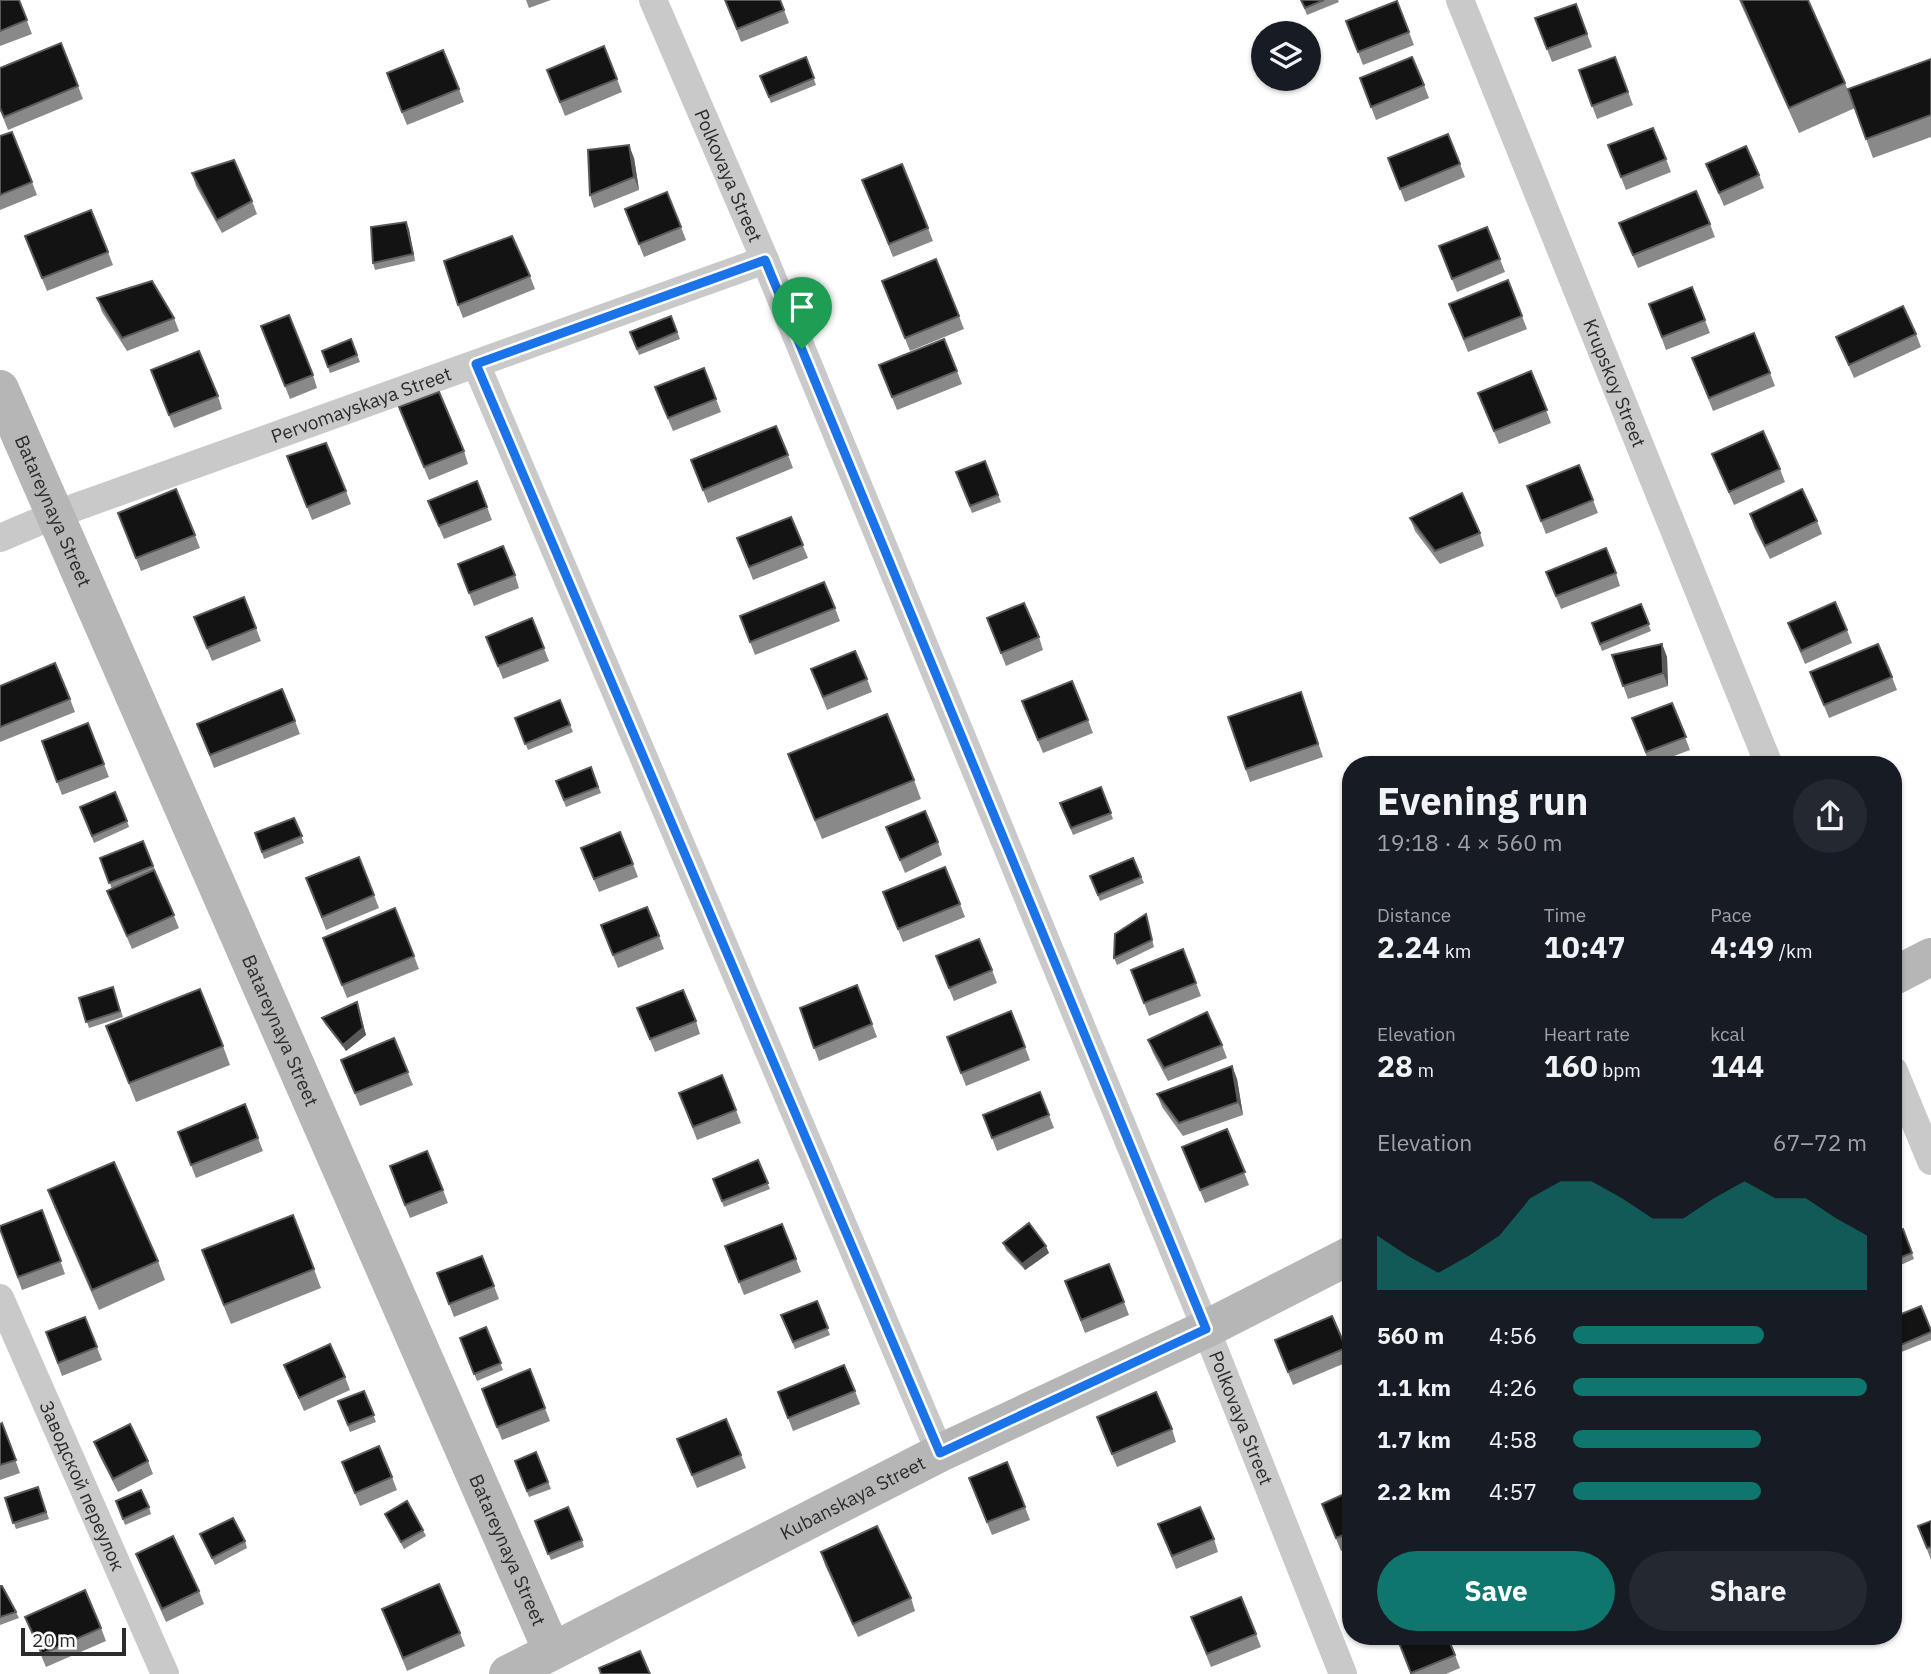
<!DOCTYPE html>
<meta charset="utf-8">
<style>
:root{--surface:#171b24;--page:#242831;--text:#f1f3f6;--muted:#9ea1a6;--accent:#0f766e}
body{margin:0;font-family:"IBM Plex Sans",sans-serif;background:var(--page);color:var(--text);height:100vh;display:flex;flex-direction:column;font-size:26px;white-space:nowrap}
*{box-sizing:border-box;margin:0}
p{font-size:23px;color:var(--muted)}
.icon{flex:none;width:38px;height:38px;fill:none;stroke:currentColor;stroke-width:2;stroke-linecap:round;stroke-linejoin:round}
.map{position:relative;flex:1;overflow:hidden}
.sheet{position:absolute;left:1342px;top:756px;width:560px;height:889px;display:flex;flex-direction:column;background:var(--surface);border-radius:28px;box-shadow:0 2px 5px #0004}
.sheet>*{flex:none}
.controls{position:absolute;left:1251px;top:21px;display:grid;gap:14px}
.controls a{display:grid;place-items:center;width:70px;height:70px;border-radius:50%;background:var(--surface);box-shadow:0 2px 5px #0004;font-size:35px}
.scale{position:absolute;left:21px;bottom:18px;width:105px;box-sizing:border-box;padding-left:7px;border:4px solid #2c2c2c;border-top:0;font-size:19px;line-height:24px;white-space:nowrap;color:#2c2c2c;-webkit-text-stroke:5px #fff;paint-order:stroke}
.pin{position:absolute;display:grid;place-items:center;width:60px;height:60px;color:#fff;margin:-72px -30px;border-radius:50% 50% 50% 0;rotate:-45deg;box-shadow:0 0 7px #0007}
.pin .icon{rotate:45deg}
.round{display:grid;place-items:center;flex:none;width:74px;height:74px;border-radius:37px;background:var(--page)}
.overview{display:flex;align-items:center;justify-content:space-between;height:119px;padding:0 35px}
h1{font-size:38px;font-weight:700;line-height:52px}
.metrics{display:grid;grid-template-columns:repeat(3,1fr);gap:10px;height:119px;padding:7px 35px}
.metrics div{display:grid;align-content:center}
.metrics b{font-size:30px;font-weight:700}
.metrics small{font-size:19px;font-weight:400}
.metrics p{font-size:19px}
.chart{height:196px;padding:14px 35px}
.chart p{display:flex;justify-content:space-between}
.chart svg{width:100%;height:126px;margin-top:7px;fill:var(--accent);opacity:.7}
.primary-button{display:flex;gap:14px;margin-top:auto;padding:14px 35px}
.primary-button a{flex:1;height:80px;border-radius:42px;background:var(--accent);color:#fff;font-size:28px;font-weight:700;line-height:80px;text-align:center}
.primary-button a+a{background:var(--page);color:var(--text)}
ul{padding:0 35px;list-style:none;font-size:23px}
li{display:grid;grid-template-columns:112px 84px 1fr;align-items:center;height:52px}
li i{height:18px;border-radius:9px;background:var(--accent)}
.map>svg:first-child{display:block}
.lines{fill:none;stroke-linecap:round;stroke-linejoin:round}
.street{stroke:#c9c9c9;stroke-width:28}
.secondary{stroke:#b6b6b6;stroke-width:38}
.wall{fill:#898989}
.shaded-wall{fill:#5a5a5a}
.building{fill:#131313;stroke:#5a5a5a;stroke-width:2}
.route-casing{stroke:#fff;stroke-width:14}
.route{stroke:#1a73e8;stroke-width:9}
.labels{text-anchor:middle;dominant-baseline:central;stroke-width:7;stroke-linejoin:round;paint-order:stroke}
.street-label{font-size:19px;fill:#2c2c2c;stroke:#fff}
</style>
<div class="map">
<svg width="1931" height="1674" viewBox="0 0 1931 1674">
<rect width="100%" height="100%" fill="#fff"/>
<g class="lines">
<!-- street -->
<g class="street">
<path id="s1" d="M653,0L765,260L1206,1329L1343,1674"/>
<path id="s2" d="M1460,0L1769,765"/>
<path d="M476,364L940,1453"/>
<path id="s3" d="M0,538L54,515L765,260"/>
<path d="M1894,1071L1931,1161"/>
<path id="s4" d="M0,1298L165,1674"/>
</g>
<!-- secondary -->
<g class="secondary">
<path id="s5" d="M0,389L552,1651"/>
<path d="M1894,976L1931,957"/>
<path id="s6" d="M508,1674L940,1453L1206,1329L1351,1255"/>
</g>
</g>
<!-- wall -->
<path class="wall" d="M0,0H19L32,34L0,46Z
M526,0H551L529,8Z
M725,0H780L789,23L741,42Z
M1301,0H1338L1339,2L1307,15Z
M1739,0H1808L1845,83L1855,108L1799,133Z
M1576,4L1592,47L1552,62L1535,18Z
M1346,21L1409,32L1414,45L1363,65Z
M806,57L816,85L771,103L760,76Z
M1615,57L1633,105L1597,119L1579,70Z
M1931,59V137L1873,158L1848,89Z
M0,68L78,86L83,99L8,130L0,110Z
M547,70L617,79L622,92L565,116Z
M1360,78L1424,85L1429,98L1376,120Z
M391,86L459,89L464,102L407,125Z
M0,136L32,182L37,195L0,210Z
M1608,145L1666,159L1671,172L1626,190Z
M634,158L639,190L594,208L590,195Z
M1388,158L1460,164L1465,177L1405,202Z
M1706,164L1759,175L1764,188L1724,206Z
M192,173L252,201L257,214L222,233L196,186Z
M862,180L928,228L933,241L893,257Z
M625,209L681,227L686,240L644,257Z
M406,222L415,261L375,270L373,263Z
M1619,223L1710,224L1715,237L1638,268Z
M25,236L108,252L113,265L47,291Z
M1439,246L1500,259L1505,272L1457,292Z
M530,276L535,289L463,318L458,305Z
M1508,280L1527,329L1468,352L1449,304Z
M1692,287L1710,333L1666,350L1649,304Z
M887,294L959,316L964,329L910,351Z
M97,298L174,318L179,331L127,351L102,312Z
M671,316L680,339L639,355L630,332Z
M1916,334L1921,347L1854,378L1836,337Z
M266,339L313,375L317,388L290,399Z
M351,339L360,362L330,373L322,351Z
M1692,358L1770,373L1775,386L1713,411Z
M879,365L957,371L962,384L897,410Z
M1531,371L1551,423L1499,444L1478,393Z
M156,383L218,396L222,409L174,428Z
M716,399L721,412L673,431L660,400Z
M399,407L464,451L468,464L429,480Z
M1712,454L1780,469L1785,482L1734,505Z
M788,455L793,468L708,503L691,460Z
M287,456L346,491L351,504L312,520Z
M985,461L1001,502L972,513L956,472Z
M477,481L492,520L444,539L428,501Z
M1532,499L1593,500L1598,513L1546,534Z
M118,513L195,535L200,548L141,571Z
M1750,514L1817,521L1822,534L1770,559L1754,527Z
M791,517L808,558L753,580L737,538Z
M1410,518L1480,533L1484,546L1440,564L1415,531Z
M458,564L515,575L519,588L474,606Z
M1546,572L1616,573L1620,586L1561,609Z
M1641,604L1651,631L1602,651L1592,623Z
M835,608L840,621L755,655L740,616Z
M194,617L256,628L261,641L212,661Z
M532,618L549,661L503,679L486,637Z
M987,618L1039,637L1043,650L1006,666Z
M1788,623L1847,630L1852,643L1805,664Z
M1662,644L1667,657L1668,686L1628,699L1612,655Z
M811,669L867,679L872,692L827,710Z
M1810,672L1892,677L1897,690L1829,718Z
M0,686L70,699L75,712L0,742Z
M1301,692L1323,757L1250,782L1228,717Z
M560,700L573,732L528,750L515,718Z
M1672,703L1690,750L1650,765L1632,718Z
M1027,714L1088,720L1093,733L1043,753Z
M295,721L300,734L214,768L197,724Z
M88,723L109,777L62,795L42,741Z
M788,754L914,780L921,799L822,839Z
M591,767L601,793L566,807L556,781Z
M1101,787L1113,819L1073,835L1060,803Z
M80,807L127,821L129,827L94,843Z
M294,818L304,843L264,859L255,833Z
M886,827L938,842L942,855L905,873Z
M143,841L179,928L132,949L107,891L112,889L100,858Z
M1133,858L1144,883L1100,901L1090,876Z
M586,861L633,864L638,877L599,892Z
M306,878L374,895L379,908L326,930Z
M960,904L965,917L903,942L888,905Z
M1146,914L1154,947L1117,965L1114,958Z
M601,925L659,936L664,949L618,968Z
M323,938L414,956L419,969L347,998Z
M936,956L992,970L997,983L954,1001Z
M1131,970L1196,983L1201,996L1149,1016Z
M857,985L877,1037L819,1061L800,1008Z
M113,987L123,1017L89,1028L79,998Z
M357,1002L366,1035L346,1051L325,1024L322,1018Z
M642,1021H696L700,1034L655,1052Z
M106,1026L223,1046L230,1065L136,1102Z
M947,1037L1025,1047L1030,1060L966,1086Z
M394,1038L413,1085L360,1106L341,1060Z
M1148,1040L1222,1045L1227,1058L1168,1081L1153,1053Z
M1232,1066L1237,1079L1243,1115L1183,1136L1162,1107L1157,1094Z
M679,1093L736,1110L741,1123L697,1140Z
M245,1104L263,1151L196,1178L178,1132Z
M983,1115H1049L1054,1128L997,1151Z
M1227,1129L1249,1185L1205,1203L1182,1147Z
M758,1160L770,1189L724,1207L713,1179Z
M394,1179L443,1190L448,1203L410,1218Z
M48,1190L158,1261L165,1280L99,1310L55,1209Z
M42,1210L65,1274L22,1290L0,1229Z
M1903,1229L1914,1259L1894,1268V1233Z
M1003,1243L1049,1253L1025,1270L1006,1250Z
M725,1246L796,1259L801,1272L744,1295Z
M314,1269L321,1288L231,1324L209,1270Z
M437,1273L494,1286L499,1299L454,1317Z
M1065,1281L1124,1302L1129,1315L1085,1333Z
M817,1301L830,1335L795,1349L781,1315Z
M85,1317L102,1360L62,1376L46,1332Z
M1894,1317L1931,1330V1340L1894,1355Z
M486,1327L503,1370L477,1381L460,1338Z
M1275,1340L1346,1348L1350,1361L1293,1385Z
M284,1365L345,1377L350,1390L304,1411Z
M530,1369L550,1421L502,1440L487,1402Z
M364,1391L376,1422L350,1432L338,1401Z
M855,1391L860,1404L793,1431L778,1392Z
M1097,1417L1172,1429L1176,1442L1117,1467Z
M2,1423L20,1473L0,1480V1424Z
M677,1439L741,1455L746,1468L697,1488Z
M94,1442L148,1461L153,1474L118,1492L99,1455Z
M536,1452L551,1489L529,1497L515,1461Z
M342,1462L392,1477L397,1490L360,1506Z
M969,1478L1025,1507L1030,1520L992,1535Z
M38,1487L49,1519L16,1529L5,1498Z
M1351,1491V1547L1341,1551L1322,1504Z
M116,1501L149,1507L151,1514L125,1525Z
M385,1514L423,1530L426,1536L404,1549L388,1520Z
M535,1521L582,1540L584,1547L551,1560Z
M1931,1521V1560L1918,1526Z
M1158,1524L1214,1539L1218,1552L1176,1569Z
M200,1534L245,1541L247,1548L215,1565Z
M821,1552L911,1598L915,1611L858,1637L825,1565Z
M136,1554L199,1591L204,1604L166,1622L141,1567Z
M0,1586L16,1612L19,1618L0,1625Z
M382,1609L460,1633L465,1646L407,1671Z
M25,1617L101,1628L106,1641L46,1667Z
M1191,1617L1256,1634L1261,1647L1211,1667Z
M1398,1640L1455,1655L1460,1668L1446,1674H1411Z"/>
<!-- shaded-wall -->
<path class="shaded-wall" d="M629,145L634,158L639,190L634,177Z
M406,222L409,229L415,261L413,254Z
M1662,644L1667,657L1668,686L1663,673Z
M357,1002L366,1035L346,1051L343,1045Z
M1232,1066L1237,1079L1243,1115L1238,1102Z
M1046,1246L1049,1253L1025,1270L1022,1264Z"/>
<!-- building -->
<path class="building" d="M0,0H19L27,20L0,31Z
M725,0H780L784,10L737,29Z
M1301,0H1324L1305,8Z
M1741,0H1808L1845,83L1789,108Z
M1397,1L1409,32L1358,52L1346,21Z
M1576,4L1587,34L1547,49L1535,18Z
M61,43L78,86L4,117L0,108V68Z
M604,46L617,79L560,102L547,70Z
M443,50L459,89L402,112L387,73Z
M806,57L814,78L769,97L760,76Z
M1412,57L1424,85L1371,107L1360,78Z
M1615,57L1628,92L1592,106L1579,70Z
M1931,59V115L1866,139L1848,89Z
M1653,128L1666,159L1621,177L1608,145Z
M12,132L32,182L0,195V136Z
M1448,134L1460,164L1400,189L1388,158Z
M629,145L634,177L590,195L588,150Z
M1746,146L1759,175L1719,193L1706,164Z
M234,160L252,201L217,220L192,173Z
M902,164L928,228L889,244L862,180Z
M1696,191L1710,224L1633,255L1619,223Z
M667,192L681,227L639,244L625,209Z
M91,210L108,252L42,278L25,236Z
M406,222L413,254L373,263L371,227Z
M1487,227L1500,259L1452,279L1439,246Z
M512,236L530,276L458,305L444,261Z
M936,259L959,316L905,338L882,281Z
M1508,280L1522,316L1464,339L1449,304Z
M152,281L174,318L122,338L97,298Z
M1692,287L1705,320L1662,337L1649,304Z
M1903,306L1916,334L1849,365L1836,337Z
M289,315L313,375L285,386L261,326Z
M671,316L677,332L637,349L630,332Z
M1754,333L1770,373L1709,398L1692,358Z
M351,339L357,355L328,367L322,351Z
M944,339L957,371L892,397L879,365Z
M199,351L218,396L169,415L151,370Z
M704,368L716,399L668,418L655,387Z
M1531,371L1547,410L1494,431L1478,393Z
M439,392L464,451L424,467L399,407Z
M776,426L788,455L703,490L691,460Z
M1763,431L1780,469L1729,492L1712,454Z
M326,443L346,491L307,507L287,456Z
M985,461L998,495L970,506L956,472Z
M1579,465L1593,500L1541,521L1527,486Z
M477,481L487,507L439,526L428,501Z
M176,489L195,535L136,558L118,513Z
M1802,489L1817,521L1765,546L1750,514Z
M1462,493L1480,533L1435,551L1410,518Z
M791,517L803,545L749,567L737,538Z
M503,546L515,575L469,593L458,564Z
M1606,548L1616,573L1556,596L1546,572Z
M824,582L835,608L750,642L740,616Z
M244,597L256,628L207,648L194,617Z
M1835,602L1847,630L1801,651L1788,623Z
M1024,603L1039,637L1001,653L987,618Z
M1641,604L1649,624L1600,644L1592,623Z
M532,618L544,648L498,666L486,637Z
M1662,644L1663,673L1623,686L1612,655Z
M1878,644L1892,677L1824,705L1810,672Z
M855,651L867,679L823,697L811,669Z
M55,663L70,699L0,727V686Z
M1072,681L1088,720L1038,740L1022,701Z
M282,689L295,721L210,755L197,724Z
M1301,692L1318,744L1246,769L1228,717Z
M560,700L570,725L525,744L515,718Z
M1672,703L1686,737L1646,752L1632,718Z
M887,714L914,780L815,820L788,754Z
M88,723L104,764L57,782L42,741Z
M591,767L598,787L564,800L556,781Z
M1101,787L1111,813L1071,828L1060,803Z
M115,792L127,821L92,836L80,807Z
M925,811L938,842L900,860L886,827Z
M294,818L302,836L262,852L255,833Z
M620,832L633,864L594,879L581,848Z
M143,841L153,866L109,883L100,858Z
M359,857L374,895L322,917L306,878Z
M1133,858L1141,877L1098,895L1090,876Z
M945,867L960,904L898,929L883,892Z
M154,870L174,915L127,936L107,891Z
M647,907L659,936L613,955L601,925Z
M395,908L414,956L342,985L323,938Z
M1146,914L1152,940L1114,958L1115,934Z
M979,939L992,970L949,988L936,956Z
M1183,949L1196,983L1144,1003L1131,970Z
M857,985L872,1024L814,1048L800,1008Z
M113,987L120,1011L86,1022L79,998Z
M200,989L223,1046L129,1083L106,1026Z
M683,990L696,1021L650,1039L637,1008Z
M357,1002L363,1028L343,1045L322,1018Z
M1011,1011L1025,1047L961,1073L947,1037Z
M1207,1012L1222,1045L1164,1068L1148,1040Z
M394,1038L408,1072L355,1093L341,1060Z
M1232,1066L1238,1102L1179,1123L1157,1094Z
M722,1075L736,1110L693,1127L679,1093Z
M1040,1092L1049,1115L992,1138L983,1115Z
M245,1104L258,1138L191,1165L178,1132Z
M1227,1129L1245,1172L1200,1190L1182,1147Z
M427,1151L443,1190L405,1205L390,1166Z
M758,1160L768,1183L722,1201L713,1179Z
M114,1162L158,1261L92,1290L48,1190Z
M42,1210L61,1261L18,1277L0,1229V1226Z
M293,1215L314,1269L224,1305L202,1250Z
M1029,1223L1046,1246L1022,1264L1003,1243Z
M782,1224L796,1259L739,1282L725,1246Z
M1903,1229L1912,1253L1894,1260V1233Z
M482,1256L494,1286L449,1304L437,1273Z
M1109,1264L1124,1302L1081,1320L1065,1281Z
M817,1301L828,1328L793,1342L781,1315Z
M1921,1306L1931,1330V1332L1894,1348V1317Z
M1332,1316L1346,1348L1288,1372L1275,1340Z
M85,1317L97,1347L58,1363L46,1332Z
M486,1327L501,1363L474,1374L460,1338Z
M330,1344L345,1377L299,1398L284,1365Z
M844,1365L855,1391L788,1418L778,1392Z
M530,1369L545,1408L497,1427L482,1389Z
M364,1391L374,1415L348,1425L338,1401Z
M1156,1392L1172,1429L1112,1454L1097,1417Z
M726,1419L741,1455L692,1475L677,1439Z
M2,1423L16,1460L0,1465V1424Z
M130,1424L148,1461L113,1479L94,1442Z
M379,1446L392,1477L355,1493L342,1462Z
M536,1452L548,1482L527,1491L515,1461Z
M1007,1462L1025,1507L987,1522L969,1478Z
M38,1487L46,1512L13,1523L5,1498Z
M141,1490L149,1507L123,1519L116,1501Z
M1351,1491V1532L1336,1538L1322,1504Z
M407,1501L423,1530L401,1542L385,1514Z
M568,1507L582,1540L548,1554L535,1521Z
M1200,1507L1214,1539L1172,1556L1158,1524Z
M233,1518L245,1541L212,1558L200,1534Z
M1931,1521V1547L1927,1548L1918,1526Z
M877,1526L911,1598L853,1624L821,1552Z
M173,1536L199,1591L162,1609L136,1554Z
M439,1584L460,1633L403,1658L382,1609Z
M0,1586H2L16,1612L0,1617Z
M85,1590L101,1628L42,1654L25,1617Z
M1241,1597L1256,1634L1207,1654L1191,1617Z
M1408,1636H1447L1455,1655L1411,1673L1398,1640Z
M640,1651L650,1674H601L599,1668Z"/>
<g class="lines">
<!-- route casing -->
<g class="route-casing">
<path id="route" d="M765,260L1206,1329L940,1453L476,364Z"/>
</g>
<!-- route -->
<use href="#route" class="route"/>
</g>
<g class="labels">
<!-- street labels -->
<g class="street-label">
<text stroke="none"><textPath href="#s1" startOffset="191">Polkovaya Street</textPath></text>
<text stroke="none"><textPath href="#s2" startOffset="413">Krupskoy Street</textPath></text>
<text stroke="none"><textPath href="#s3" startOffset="385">Pervomayskaya Street</textPath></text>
<text stroke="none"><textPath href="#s5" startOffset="133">Batareynaya Street</textPath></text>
<text stroke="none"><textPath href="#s5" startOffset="700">Batareynaya Street</textPath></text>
<text stroke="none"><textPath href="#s1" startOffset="1535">Polkovaya Street</textPath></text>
<text stroke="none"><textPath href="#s4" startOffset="205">Заводской переулок</textPath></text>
<text stroke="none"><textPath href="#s6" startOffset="387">Kubanskaya Street</textPath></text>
<text stroke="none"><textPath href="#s5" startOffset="1267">Batareynaya Street</textPath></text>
</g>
</g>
</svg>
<div class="controls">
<a><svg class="icon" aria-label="layers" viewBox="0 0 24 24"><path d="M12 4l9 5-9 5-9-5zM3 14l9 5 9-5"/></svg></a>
</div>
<div class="scale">20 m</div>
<div class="pin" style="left:802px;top:349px;background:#1e9e55"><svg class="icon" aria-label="arrive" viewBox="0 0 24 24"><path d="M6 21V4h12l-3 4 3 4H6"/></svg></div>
<section class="sheet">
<div class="overview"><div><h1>Evening run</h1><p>19:18 · 4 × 560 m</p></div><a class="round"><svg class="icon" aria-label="share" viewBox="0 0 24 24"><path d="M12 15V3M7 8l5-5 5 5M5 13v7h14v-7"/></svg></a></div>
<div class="metrics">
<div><p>Distance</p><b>2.24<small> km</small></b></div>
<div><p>Time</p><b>10:47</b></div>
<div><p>Pace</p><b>4:49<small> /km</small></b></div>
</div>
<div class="metrics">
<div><p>Elevation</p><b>28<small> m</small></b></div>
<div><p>Heart rate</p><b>160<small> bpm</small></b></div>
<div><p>kcal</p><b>144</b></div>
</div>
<div class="chart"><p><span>Elevation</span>67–72 m</p>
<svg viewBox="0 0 160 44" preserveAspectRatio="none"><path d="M0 44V25L10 32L20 38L30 32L40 25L50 12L60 6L70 6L80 12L90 19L100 19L110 12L120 6L130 12L140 12L150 19L160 25V44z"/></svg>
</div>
<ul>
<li><b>560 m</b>4:56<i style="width:65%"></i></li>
<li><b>1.1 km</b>4:26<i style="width:100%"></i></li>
<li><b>1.7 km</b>4:58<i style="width:64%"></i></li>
<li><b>2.2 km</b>4:57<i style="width:64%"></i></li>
</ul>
<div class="primary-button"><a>Save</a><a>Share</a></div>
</section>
</div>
